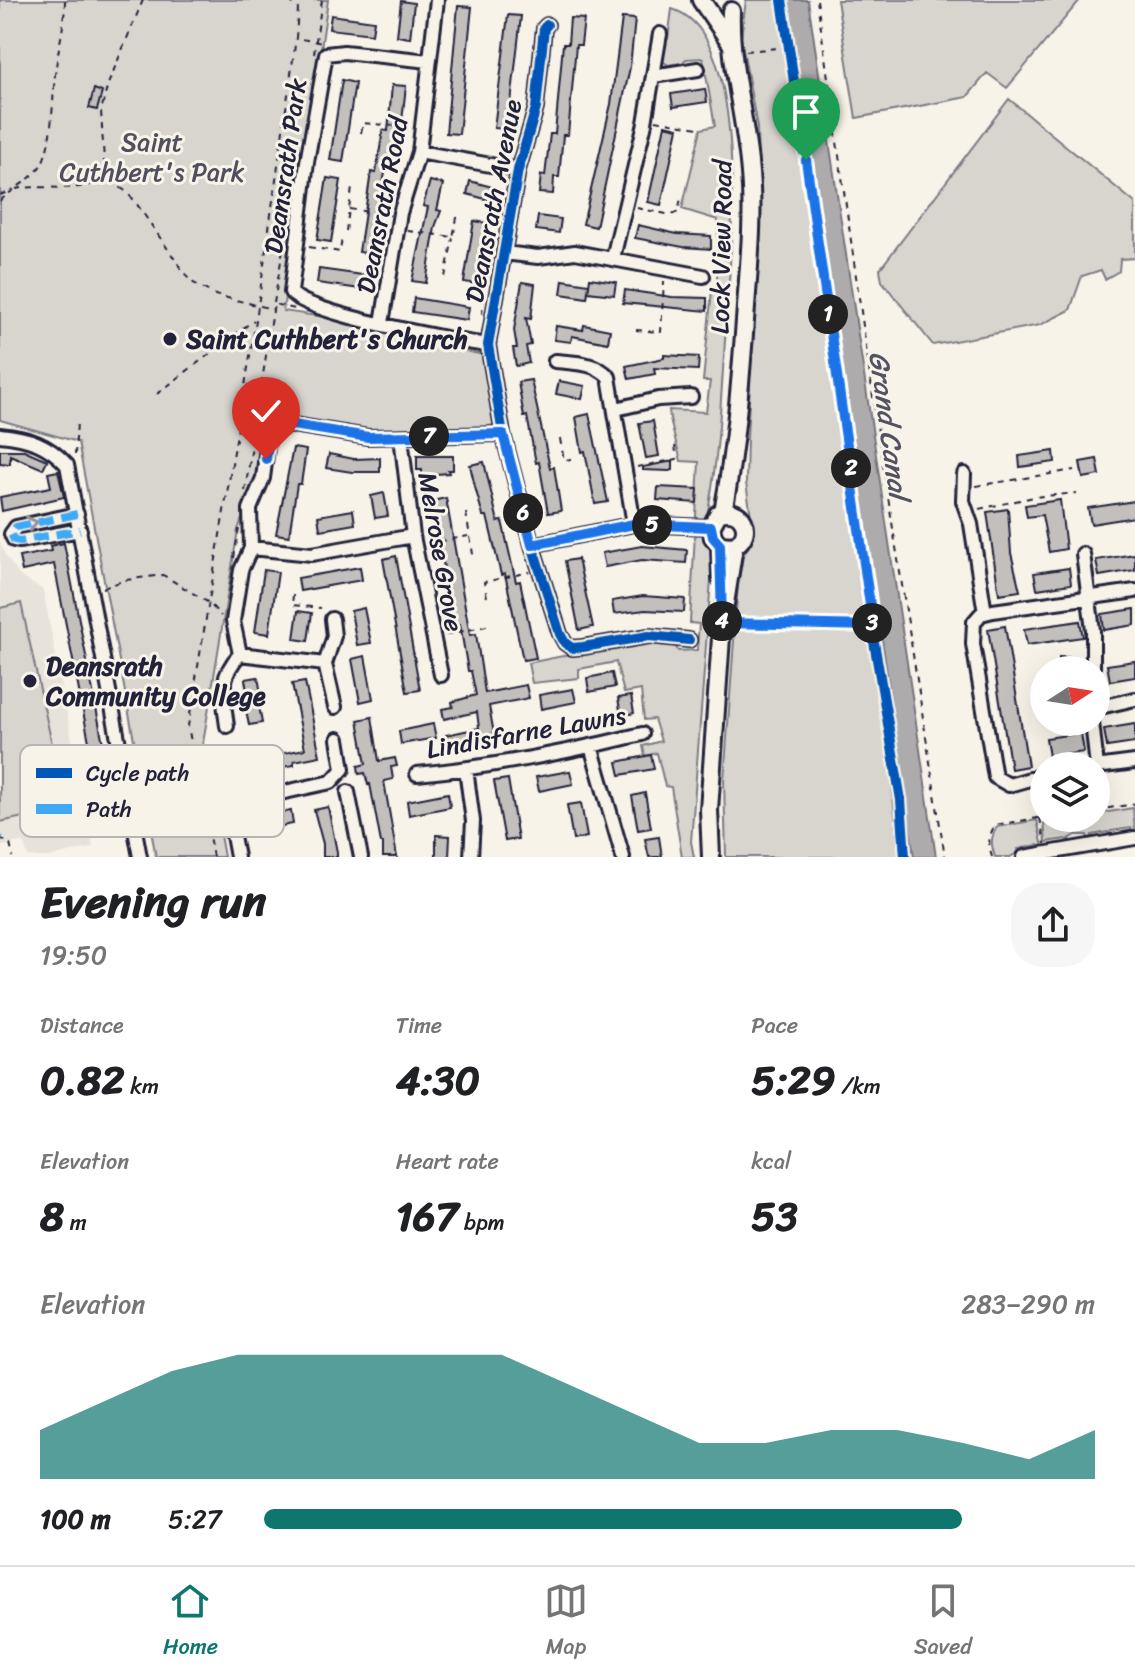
<!DOCTYPE html>
<meta charset="utf-8">
<style>
:root{--surface:#fff;--page:#f6f6f6;--text:#202124;--muted:#757577;--line:#e0e0e0;--accent:#0f766e}
body{margin:0;font-family:Sriracha,sans-serif;background:var(--page);color:var(--text);height:100vh;display:flex;flex-direction:column;font-size:30px;white-space:nowrap}
*{box-sizing:border-box;margin:0}
p{font-size:26px;color:var(--muted)}
.icon{flex:none;width:44px;height:44px;fill:none;stroke:currentColor;stroke-width:2;stroke-linecap:round;stroke-linejoin:round}
.map{position:relative;height:857px;overflow:hidden}
.details{display:flex;flex-direction:column;background:var(--surface);flex:1}
.details>*{flex:none}
.needle{width:52px;rotate:78deg}
.buttons{position:absolute;left:1030px;top:656px;display:grid;gap:16px}
.buttons a{display:grid;place-items:center;width:80px;height:80px;border-radius:50%;background:var(--surface);box-shadow:0 8px 32px #0002;font-size:40px}
.pin{position:absolute;display:grid;place-items:center;width:68px;height:68px;color:#fff;margin:-82px -34px;border-radius:50% 50% 50% 0;rotate:-45deg;box-shadow:0 0 8px #0007}
.pin .icon{rotate:45deg}
.km{position:absolute;width:40px;height:40px;margin:-20px;border-radius:50%;background:#222;color:#fff;font-size:22px;line-height:40px;text-align:center}
.round{display:grid;place-items:center;flex:none;width:84px;height:84px;border-radius:32px;background:var(--page)}
.overview{display:flex;align-items:center;justify-content:space-between;height:136px;padding:0 40px}
h1{font-size:44px;font-weight:700;line-height:60px}
.metrics{display:grid;grid-template-columns:repeat(3,1fr);gap:12px;height:136px;padding:8px 40px}
.metrics div{display:grid;align-content:center}
.metrics b{font-size:40px;font-weight:700}
.metrics small{font-size:22px;font-weight:400}
.metrics p{font-size:22px}
.chart{height:224px;padding:16px 40px}
.chart p{display:flex;justify-content:space-between}
.chart svg{width:100%;height:144px;margin-top:8px;fill:var(--accent);opacity:.7}
ul{padding:0 40px;list-style:none;font-size:26px}
li{display:grid;grid-template-columns:128px 96px 1fr;align-items:center;height:60px}
li i{height:20px;border-radius:10px;background:var(--accent)}
.menu{display:flex;justify-content:space-around;align-items:center;height:112px;border-top:2px solid var(--line);background:var(--surface);font-size:22px;color:var(--muted)}
.menu a{display:grid;justify-items:center;gap:4px}
.menu .current{color:var(--accent)}
.map>svg:first-child{display:block}
.built{fill:#e7e3db}
.green{fill:#d8d5cf;stroke:#7d7c85;stroke-width:2}
.water{fill:#aeabad;stroke:#76747f;stroke-width:2}
.building{fill:#c2bfbd;stroke:#22223b;stroke-width:2}
.lines{fill:none;stroke-linecap:round;stroke-linejoin:round}
.minor-casing{stroke:#22223b;stroke-width:18}
.tertiary-casing{stroke:#22223b;stroke-width:22}
.path{stroke:#22223b;stroke-width:2;stroke-dasharray:6 6;stroke-linecap:butt}
.minor{stroke:#f7f3e8;stroke-width:12}
.tertiary{stroke:#f7f3e8;stroke-width:16}
.quiet{stroke:#3fa9f5;stroke-width:8;stroke-dasharray:16 8;stroke-linecap:butt}
.cycleway-casing{stroke:#f7f3e8;stroke-width:15}
.cycleway{stroke:#0057b8;stroke-width:10}
.oneway{stroke:#97959a}
.route-casing{stroke:#fff;stroke-width:16}
.route{stroke:#1a73e8;stroke-width:10}
.poi-dot{fill:#22223b;stroke:#f7f3e8;stroke-width:3}
.labels{text-anchor:middle;dominant-baseline:central;stroke-width:6;stroke-linejoin:round;paint-order:stroke}
.park-label{font-size:26px;fill:#504f60;stroke:#f7f3e8}
.street-label{font-size:26px;fill:#22223b;stroke:#f7f3e8}
.poi-label{font-size:26px;font-weight:bold;fill:#22223b;stroke:#f7f3e8;text-anchor:start}
.water-label{font-size:28px;font-style:italic;fill:#535263;stroke:#f7f3e8}
.key{fill:#f7f3e8;stroke:#b7b4b4;stroke-width:2}
.key-label{font-size:22px;fill:#22223b}
</style>
<div class="map">
<svg width="1135" height="857" viewBox="0 0 1135 857">
<rect width="100%" height="100%" fill="#f7f3e8"/>
<filter id="ink" filterUnits="userSpaceOnUse"><feTurbulence type="fractalNoise" baseFrequency=".0125" numOctaves="2"/><feDisplacementMap in="SourceGraphic" scale="16" xChannelSelector="R" yChannelSelector="G"/><feConvolveMatrix kernelMatrix="1 2 1 2 8 2 1 2 1" color-interpolation-filters="sRGB"/></filter>
<g filter="url(#ink)">
<!-- built -->
<path class="built" d="M0,542L5,555L20,576L43,590L93,847L51,857H28L23,841L0,847Z"/>
<!-- green -->
<path class="green" d="M0,0H328L283,311L357,322L445,347L484,355L499,424L471,430H392L348,429L288,419L274,423L264,435L257,474L238,530L203,743L224,857H156L78,442L0,420Z
M746,0H779L890,765L899,857H726L724,781L738,584L743,556L754,536L746,483L747,438L759,207L757,127L741,38Z
M837,0H1080L1007,88L987,73L967,97L856,118Z
M672,9C755,33 729,274 725,341C721,395 719,451 709,505C707,517 704,528 703,540L713,553L691,842L694,857H682L671,787L665,786L657,753L645,756L643,746L661,741L654,719L644,720L641,690L624,693L616,662L579,669V678L532,683L528,663L648,639L674,643L678,651L697,650L699,624L690,623L699,462L681,461C677,444 670,426 669,410L706,412L710,381H703L712,290L717,289L718,220L682,209L701,129L715,126L703,58L686,59L682,63L668,65L661,60L662,43L668,39Z
M1009,99L1135,203V258L1120,259L1119,271L1105,279L1101,270L1082,276L1070,310L1040,325L933,345L882,281L880,269Z
M21,603L66,808L0,822V608Z
M1133,808L1135,832L1133,833L1131,828L1111,831L1109,837L1108,832L1092,835V839L1089,840L1087,835H1076L1069,839V842L1066,839L1046,842L1044,823L1047,820L1096,818V814Z
M1037,820L1043,847L1039,849L1038,845L1018,849L1019,852L1010,857H995C991,845 990,838 997,827Z"/>
<!-- water -->
<path class="water" d="M788,0H808L936,857H914Z"/>
<!-- building -->
<path class="building" d="M401,1L414,3L410,38L397,36Z
M458,6L472,7L459,134L446,133Z
M331,15L374,21L372,34L329,29Z
M508,15L521,16L508,129L494,128Z
M570,18L584,19L581,45H576L568,135H563L559,177H554L553,194L539,193L541,175L545,176L550,134H555L563,44H568Z
M622,18L635,19L630,67L596,227L583,224L611,104Z
M342,80L355,83L343,162L330,160Z
M392,85L406,86L402,121H399L391,167L386,166L372,254L359,252L371,172L376,173L383,130L388,131Z
M94,89L102,92L97,110L89,108Z
M705,89L707,102L673,107L671,94Z
M665,125L678,128L661,205L648,202Z
M327,178L341,180L331,242L317,240Z
M430,181L443,184L437,210L441,211L435,227L426,283L412,281L428,207L423,206Z
M470,181L492,187L489,200L467,194Z
M538,216L561,219L559,233L536,230Z
M474,221L487,223L477,284L464,282Z
M638,225L677,234L711,236V249L683,247L635,238Z
M319,269L370,276L368,290L317,283Z
M590,278L616,282L614,295L588,292Z
M563,280L589,284L587,298L561,294Z
M522,282L535,284L531,319L526,318L531,345L526,346L529,363L516,366L513,348H517L514,330Z
M625,290L672,297L707,298V311L623,303Z
M414,298L469,307L467,320L412,312Z
M584,325L610,330L608,343L572,336L571,342L554,340L556,326L583,330Z
M664,355L699,357L698,370L654,368L655,374L629,379L626,366L664,358Z
M531,380L550,468L554,467L561,511L548,513L539,462L536,463L527,416L524,417L518,382Z
M559,381L585,386L582,399L556,394Z
M589,414L608,502L595,504L585,451L582,452L576,417Z
M653,421L659,456L646,458L639,423Z
M293,448L306,450L301,484H297L289,536L276,534Z
M0,450H24L47,460L43,469L10,455V464L0,463Z
M1054,451L1055,462L1020,467L1019,456Z
M329,454L354,459L380,458V472H352L326,468Z
M417,456H453V470H448L449,473L422,475V470H417Z
M1097,459L1100,475L1083,478L1080,462Z
M673,461V470L669,471L643,470V467Z
M484,462L498,522L502,521L516,582L520,581L536,658L523,660L505,574L501,575L487,516H483L475,487L470,465Z
M58,471L64,497L2,511L0,497L51,487L48,473Z
M658,487L698,489L697,503L657,500Z
M384,493L388,516L375,518L371,496Z
M446,498L470,635L476,634L485,693L526,685L529,698L489,706L494,734L468,739L469,745L461,747L460,743L449,745L446,735L479,728L477,712L444,719L442,709L453,707L452,702L476,695L471,671H468L460,624H454L432,501Z
M1060,500L1066,549L1049,552L1042,515L1027,517L1025,505Z
M1135,501V517L1091,524L1088,508Z
M1008,509L1011,553L1020,591L999,594L987,512Z
M353,510L355,524L320,530L318,516Z
M64,543L107,764L112,763L115,777L82,784L80,770L94,767L54,564L22,571L19,557L51,551L50,546Z
M642,546L687,550L686,563L642,560L605,567L602,553Z
M1135,554V570L1099,576L1096,560Z
M396,556L420,690L407,692L383,559Z
M578,559L593,627L579,630L565,561Z
M360,567L362,580L300,591L298,578Z
M1069,568L1071,584L1037,589L1034,573Z
M264,570L278,572L269,634L255,632Z
M643,596L685,599L684,612L645,610L614,614L612,601Z
M364,608L371,643L357,645L351,611Z
M1135,609V625L1104,630L1102,614Z
M298,611L312,613L308,641L294,639Z
M1080,621L1083,637L1027,645L1024,629Z
M1005,626L1028,766L1011,769L988,629Z
M365,656L373,699L360,702L352,659Z
M1059,657L1076,658V670H1059Z
M1135,661V677L1110,681L1107,665Z
M612,673L615,687L589,692L587,678Z
M258,677L261,694L257,695L262,723L249,725L243,697H248L245,679Z
M305,682L320,756L294,761V765L224,778L221,765L305,749L292,684Z
M573,689L576,702L541,709L539,695Z
M631,696L634,713L621,716L618,698Z
M372,717L379,761L395,758L397,766L391,767L393,779L384,781L397,857H383V843H381L370,784L368,785L365,773L359,774L358,766L366,764L358,720Z
M433,724L436,738L401,744L399,731Z
M1135,724V743L1107,747L1104,729Z
M1081,733L1084,752L1049,757L1046,738Z
M651,755L654,769L620,775L617,762Z
M570,771L573,784L539,791L536,777Z
M508,779L518,839L505,841L494,781Z
M448,793L450,807L409,815L407,801Z
M645,793L651,828L638,830L632,796Z
M581,803L587,837L573,840L567,805Z
M328,807L337,852V857H323V844L314,810Z
M291,811L293,824L259,830L256,817Z
M436,835L450,836L449,857H436Z
M659,837L662,857H649L645,839Z"/>
<g class="lines">
<!-- minor casing -->
<g class="minor-casing">
<path id="minor" d="M547,25L544,28L536,108L518,170L488,345L503,434L532,545L560,634L565,643L572,648L583,647L649,636L689,640
M429,61L344,52L326,54L307,162L291,292C303,313 457,341 488,345
M653,76L698,69
M419,152L518,170
M504,253L538,257L575,252L703,276
M613,258L645,123L660,34
M382,323L400,213L419,152L437,0
M555,361C574,363 595,362 609,377L634,524
M616,409L658,399L691,397
M0,435C29,438 48,444 67,465L140,857
M401,437L413,536L441,675
M964,474L963,501L971,524L985,613
M77,514L16,527L11,534L14,540L20,541L80,530
M532,545L634,524L711,527
M251,548L312,554L413,536
M1083,554L1093,630V670
M240,654L325,664L335,707
M325,664L334,636L332,619
M1096,708L1135,699
M1092,722L1097,767
M227,726C223,696 218,678 240,654L233,621L241,570L251,548L250,509L263,478L268,440L274,430L293,425L368,437L503,434
M591,746L623,857
M1096,767L1135,762
M466,769L473,821L471,857
M417,774C492,767 569,752 642,734
M1044,775L1009,785L995,777L973,644L974,622L981,614L993,611L1135,591
M348,792L361,857
M90,797L92,810L130,802
M237,857L228,809L234,803L331,782L343,769L338,739
M1024,857L1135,838"/>
</g>
<!-- tertiary casing -->
<g class="tertiary-casing">
<path id="tertiary" d="M701,0L730,42
M723,512C736,444 741,376 746,307C749,263 754,217 750,173C746,119 729,65 731,11
M720,545L734,546C756,533 742,504 718,514L711,527L713,537L720,545L721,578
M711,857L709,810L722,623L734,546"/>
</g>
<!-- path -->
<path class="path" d="M143,0L108,84L101,111L105,178L124,190L134,200L190,281L215,295L273,309
M289,0L298,9L296,38L323,43
M817,0L880,446L945,857
M746,51L789,47
M314,54L322,0
M656,120L698,128
M361,133L363,123L409,127
M16,189C47,183 76,195 103,179
M0,195L10,191
M0,201C13,188 31,181 41,165C54,143 52,93 56,67C59,43 65,25 65,0
M637,208L671,215L678,212L681,198
M349,209L390,215
M346,231L352,188
M408,231L453,237L458,213
M309,247L340,252L342,237
M445,277L453,238
M274,303L288,219
M482,314L484,294
M636,330L661,332L664,281
M157,394L254,320
M560,439L564,460L571,459
M75,455L77,422
M637,467L677,459L675,446
M976,486L1074,470
M245,491L274,304L295,309
M979,509L1034,497L1077,493
M466,513L474,560
M428,544L468,536
M234,558L239,529
M103,588L125,580L163,575L209,603L221,616
M293,595L292,605L321,608
M487,597L484,582L530,572
M734,624L873,626
M446,635L491,625
M97,788L114,784
M1096,810L1135,804
M1040,818L1045,844
M0,838L10,844L13,857
M213,857L188,726L256,320L296,38
M992,857C988,844 988,837 995,825L1044,817"/>
<!-- minor -->
<use href="#minor" class="minor"/>
<!-- tertiary -->
<use href="#tertiary" class="tertiary"/>
<!-- quiet -->
<path class="quiet" d="M77,514L16,527L11,534L14,540L20,541L80,530
M0,838L1,839"/>
<!-- cycleway casing -->
<g class="cycleway-casing">
<path id="cycleway" d="M782,0L870,599L874,642L901,800L905,857
M547,25L544,28L536,108L518,170L488,345L503,434L532,545L560,634L565,643L572,648L583,647L649,636L689,640"/>
</g>
<!-- cycleway -->
<use href="#cycleway" class="cycleway"/>
</g>
<!-- one-way arrows -->
<defs><path id="oneway-chevron" d="M-2-3.5L2.5 0L-2 3.5" fill="none" stroke-width="1.6" stroke-linecap="round" stroke-linejoin="round" transform="scale(2)"/></defs>
<use class="oneway" href="#oneway-chevron" transform="translate(32 523) rotate(-12)"/>
</g>
<g class="lines" filter="url(#ink)">
<!-- route casing -->
<g class="route-casing">
<path id="route" d="M266,459C268,440 271,427 293,425L368,437L503,434L532,545L634,524L711,527L713,537L720,545L722,623L873,626L806,160"/>
</g>
<!-- route -->
<use href="#route" class="route"/>
</g>
<!-- markers -->
<g class="poi-dot">
<circle cx="170" cy="339" r="8"/>
<circle cx="30" cy="681" r="8"/>
</g>
<g class="labels">
<!-- park labels -->
<g class="park-label">
<text x="152" y="142">Saint<tspan x="152" dy="30">Cuthbert's Park</tspan></text>
</g>
<!-- street labels -->
<g class="street-label">
<text transform="translate(285 166) rotate(-82)">Deansrath Park</text>
<text transform="translate(493 201) rotate(-79)">Deansrath Avenue</text>
<text transform="translate(382 205) rotate(-79)">Deansrath Road</text>
<text transform="translate(721 247) rotate(-89)">Lock View Road</text>
<text transform="translate(441 552) rotate(80)">Melrose Grove</text>
<text transform="translate(526 732) rotate(-10)">Lindisfarne Lawns</text>
</g>
<!-- poi labels -->
<g class="poi-label">
<text x="186" y="339">Saint Cuthbert's Church</text>
<text x="46" y="666">Deansrath<tspan x="46" dy="30">Community College</tspan></text>
</g>
<!-- water labels -->
<g class="water-label">
<text transform="translate(889 425) rotate(82)">Grand Canal</text>
</g>
</g>
<!-- legend -->
<rect x="20" y="745" width="264" height="92" rx="12" class="key"/>
<rect x="36" y="768" width="36" height="10" fill="#0057b8"/>
<rect x="36" y="804" width="36" height="10" fill="#3fa9f5"/>
<g class="key-label">
<text x="86" y="781">Cycle path</text>
<text x="86" y="817">Path</text>
</g>
</svg>
<div class="buttons">
<a><svg class="needle" viewBox="-14 -14 28 28"><path d="M0-13l5 13h-10z" fill="#e53935"/><path d="M0 13l5-13h-10z" fill="#757577"/></svg></a>
<a><svg class="icon" aria-label="layers" viewBox="0 0 24 24"><path d="M12 4l9 5-9 5-9-5zM3 14l9 5 9-5"/></svg></a>
</div>
<div class="pin" style="left:806px;top:160px;background:#1e9e55"><svg class="icon" aria-label="arrive" viewBox="0 0 24 24"><path d="M6 21V4h12l-3 4 3 4H6"/></svg></div>
<div class="pin" style="left:266px;top:459px;background:#d93025"><svg class="icon" aria-label="check" viewBox="0 0 24 24"><path d="M5 12l5 5 9-10"/></svg></div>
<b class="km" style="left:828px;top:314px">1</b>
<b class="km" style="left:851px;top:468px">2</b>
<b class="km" style="left:872px;top:623px">3</b>
<b class="km" style="left:722px;top:621px">4</b>
<b class="km" style="left:652px;top:525px">5</b>
<b class="km" style="left:523px;top:513px">6</b>
<b class="km" style="left:429px;top:436px">7</b>
</div>
<section class="details">
<div class="overview"><div><h1>Evening run</h1><p>19:50</p></div><a class="round"><svg class="icon" aria-label="share" viewBox="0 0 24 24"><path d="M12 15V3M7 8l5-5 5 5M5 13v7h14v-7"/></svg></a></div>
<div class="metrics">
<div><p>Distance</p><b>0.82<small> km</small></b></div>
<div><p>Time</p><b>4:30</b></div>
<div><p>Pace</p><b>5:29<small> /km</small></b></div>
</div>
<div class="metrics">
<div><p>Elevation</p><b>8<small> m</small></b></div>
<div><p>Heart rate</p><b>167<small> bpm</small></b></div>
<div><p>kcal</p><b>53</b></div>
</div>
<div class="chart"><p><span>Elevation</span>283–290 m</p>
<svg viewBox="0 0 160 44" preserveAspectRatio="none"><path d="M0 44V29L10 20L20 11L30 6L40 6L50 6L60 6L70 6L80 15L90 24L100 33L110 33L120 29L130 29L140 33L150 38L160 29V44z"/></svg>
</div>
<ul>
<li><b>100 m</b>5:27<i style="width:84%"></i></li>
</ul>
</section>
<nav class="menu">
<a class="current"><svg class="icon" aria-label="home" viewBox="0 0 24 24"><path d="M3 11l9-7 9 7M6 9v11h12V9"/></svg>Home</a>
<a><svg class="icon" aria-label="map" viewBox="0 0 24 24"><path d="M3 6l6-2 6 2 6-2v14l-6 2-6-2-6 2zM9 4v14M15 6v14"/></svg>Map</a>
<a><svg class="icon" aria-label="saved" viewBox="0 0 24 24"><path d="M7 4h10v16l-5-4-5 4z"/></svg>Saved</a>
</nav>
